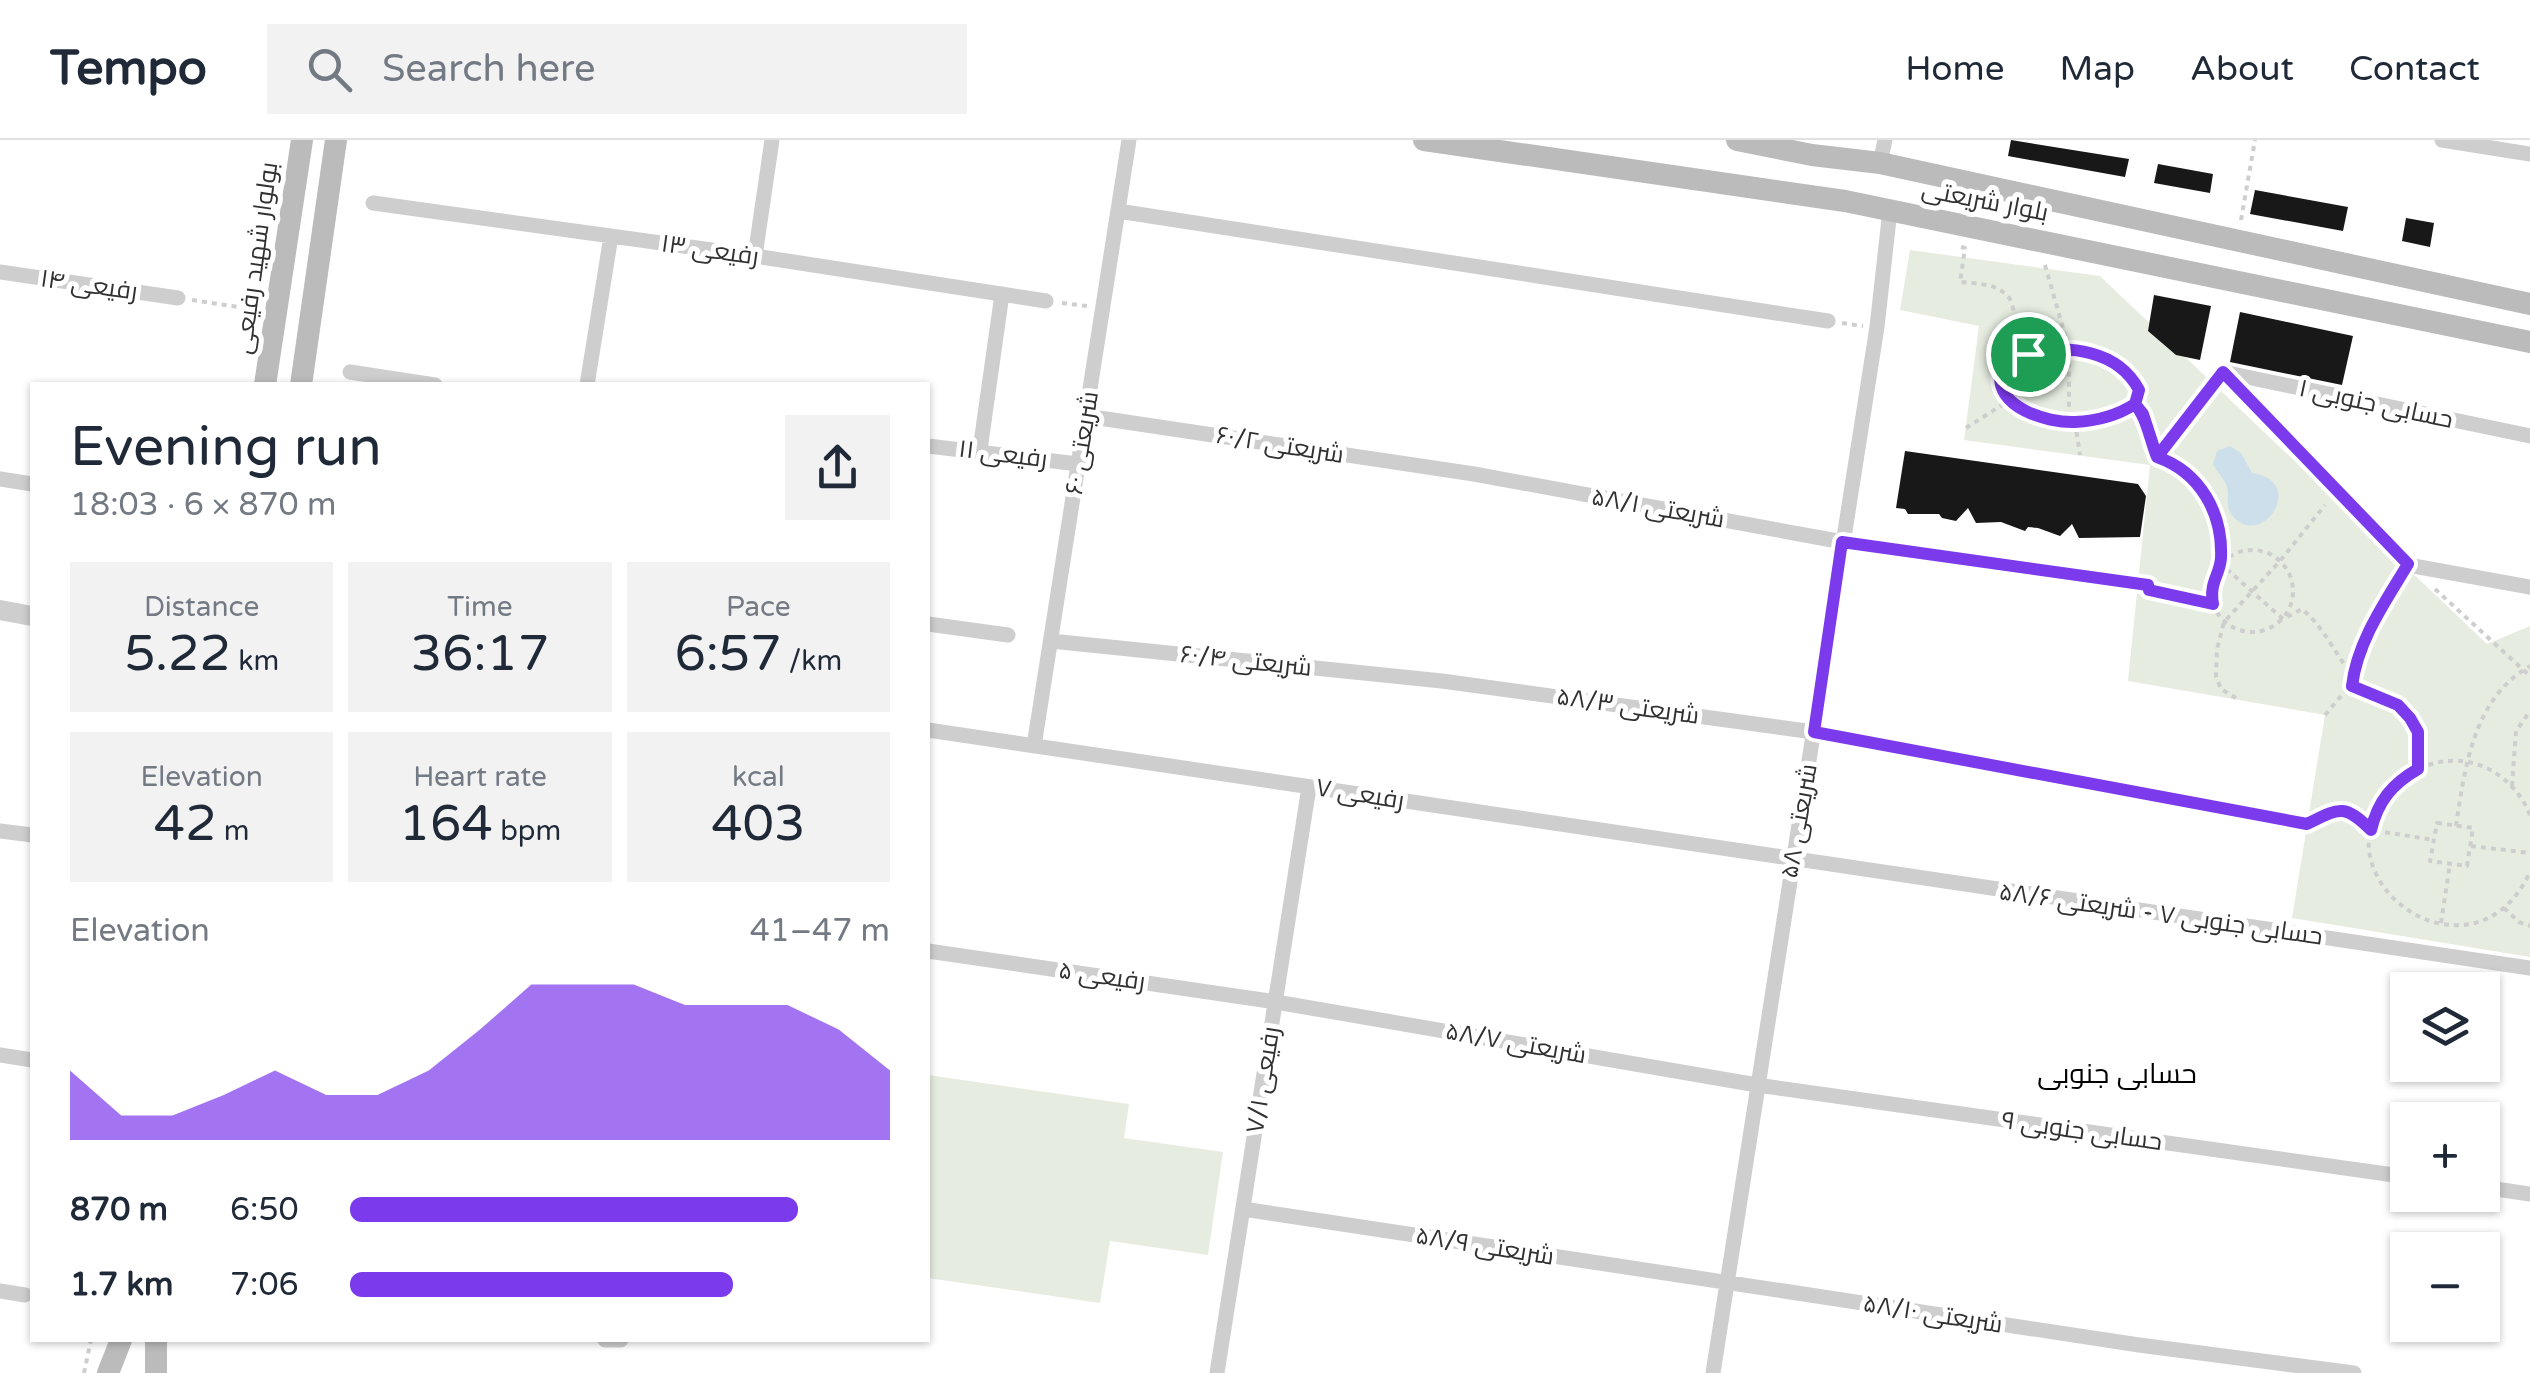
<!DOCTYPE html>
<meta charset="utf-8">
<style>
:root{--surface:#fff;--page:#f2f2f3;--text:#1f2937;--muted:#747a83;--line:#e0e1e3;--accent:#7c3aed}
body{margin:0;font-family:"Varela Round",Cairo,sans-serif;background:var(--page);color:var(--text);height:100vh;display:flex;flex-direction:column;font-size:38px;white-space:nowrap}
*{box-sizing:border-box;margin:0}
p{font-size:32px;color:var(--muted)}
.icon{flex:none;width:55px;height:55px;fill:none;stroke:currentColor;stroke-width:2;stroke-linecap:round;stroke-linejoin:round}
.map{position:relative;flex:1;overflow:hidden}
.details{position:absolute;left:30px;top:242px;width:900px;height:960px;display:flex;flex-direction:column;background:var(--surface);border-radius:0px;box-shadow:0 2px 8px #0004}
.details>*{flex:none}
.buttons{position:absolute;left:2390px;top:832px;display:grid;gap:20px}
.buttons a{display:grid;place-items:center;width:110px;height:110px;border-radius:0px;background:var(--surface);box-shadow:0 2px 8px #0004;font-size:50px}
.pin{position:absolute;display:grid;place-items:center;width:85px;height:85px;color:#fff;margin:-42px;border:5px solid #fff;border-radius:50%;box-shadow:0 2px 10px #0007}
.round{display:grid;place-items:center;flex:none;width:105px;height:105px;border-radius:0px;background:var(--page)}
.head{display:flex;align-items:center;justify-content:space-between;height:170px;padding:0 40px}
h1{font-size:55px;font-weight:600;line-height:75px}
.figures{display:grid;grid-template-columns:repeat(3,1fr);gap:15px;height:170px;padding:10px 40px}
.figures div{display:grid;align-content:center;border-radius:0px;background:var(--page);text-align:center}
.figures b{font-size:50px;font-weight:600}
.figures small{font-size:28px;font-weight:400}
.figures p{font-size:28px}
.chart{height:280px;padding:20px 40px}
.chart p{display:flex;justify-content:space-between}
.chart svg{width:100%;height:180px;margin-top:10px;fill:var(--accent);opacity:.7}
ul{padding:0 40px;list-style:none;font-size:32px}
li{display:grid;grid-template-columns:160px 120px 1fr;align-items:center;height:75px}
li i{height:25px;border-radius:12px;background:var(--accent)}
header{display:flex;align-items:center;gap:60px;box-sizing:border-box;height:140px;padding:0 50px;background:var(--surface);border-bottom:2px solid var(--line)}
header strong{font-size:48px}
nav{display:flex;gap:55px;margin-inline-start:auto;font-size:35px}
.search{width:700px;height:90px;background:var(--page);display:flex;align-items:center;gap:25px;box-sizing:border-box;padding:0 35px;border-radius:0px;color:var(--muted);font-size:38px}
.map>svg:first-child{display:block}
.green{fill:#e6ede0}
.water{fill:#cddfeb}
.building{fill:#181818}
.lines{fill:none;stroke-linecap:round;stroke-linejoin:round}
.path{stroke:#cecece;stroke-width:4;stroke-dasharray:5 5;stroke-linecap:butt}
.minor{stroke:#cecece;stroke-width:15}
.tertiary{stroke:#cecece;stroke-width:20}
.secondary{stroke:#bbb;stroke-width:22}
.route-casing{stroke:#fff;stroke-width:20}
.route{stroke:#7c3aed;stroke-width:12}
.labels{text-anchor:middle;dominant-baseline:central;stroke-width:10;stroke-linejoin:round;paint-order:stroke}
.street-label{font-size:25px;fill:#313131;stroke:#fff}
.neighbourhood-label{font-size:28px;fill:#000;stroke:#fff}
</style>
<header>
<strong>Tempo</strong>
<div class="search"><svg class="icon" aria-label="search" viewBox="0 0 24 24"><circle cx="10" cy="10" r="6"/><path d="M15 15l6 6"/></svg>Search here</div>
<nav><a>Home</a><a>Map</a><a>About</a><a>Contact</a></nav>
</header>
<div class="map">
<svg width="2530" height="1233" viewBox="0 0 2530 1233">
<rect width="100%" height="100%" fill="#fff"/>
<!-- green -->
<path class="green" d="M1910,110L2100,136L2487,504L2530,486V817L2292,778L2325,575L2128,541L2150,325L1964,300L1979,186L1900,170Z
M928,935L1129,964L1124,998L1223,1012L1208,1115L1110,1101L1100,1163L928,1138Z"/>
<!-- water -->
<path class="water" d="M2230,306L2241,313L2252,333C2309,341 2261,412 2232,375C2226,367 2228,361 2228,352C2227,340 2217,333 2213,324L2217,311Z"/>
<!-- building -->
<path class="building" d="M2011,0L2129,19L2125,37L2008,16Z
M2158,24L2213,34L2210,53L2154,43Z
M2255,50L2348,67L2343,91L2250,74Z
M2406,78L2434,83L2430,107L2402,101Z
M2154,155L2211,166L2200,220L2176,215L2148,191Z
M2240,172L2353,196L2342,245L2230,222Z
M1905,311L2138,344L2146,356L2140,397L2079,398L2072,384L2060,396L2038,388L2028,387L2025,391L2001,382L1976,383L1968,368L1956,381L1942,378L1939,374H1908L1905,369L1896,368Z"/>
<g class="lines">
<!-- path -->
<path class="path" d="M2241,80L2255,0
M1961,107L1965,108L1960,142C1979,144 1998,143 2010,159L2028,214
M2045,125L2069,209V282
M192,160L257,170
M1062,163L1087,166
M1842,183L1863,186
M2069,209L2121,227L2139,250L2135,264C2118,275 2096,281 2075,282C2047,283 1994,267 2001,231C2023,215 2042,210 2069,209Z
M2135,264L2143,274L2157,317C2209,336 2218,373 2221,424L2283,479L2302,469C2324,487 2335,514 2353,536L2352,547L2399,565L2410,578L2418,592V629
M2075,282L2080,315
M1966,288L2002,265L2018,261L2019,267
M2157,317L2212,246
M2211 451a41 41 0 1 1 82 0a41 41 0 1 1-82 0Z
M2129,442L2149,445V450L2213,464
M2435,449L2530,536
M2236,558L2221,549L2216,536L2217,509L2224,482L2280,421L2325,365
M2325,575L2347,549L2372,483L2399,440
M2512,646L2516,591L2530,571
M2530,675C2519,647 2493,624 2461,621C2436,619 2409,629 2392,647C2308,739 2473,855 2530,732
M2323,676L2346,670L2371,690L2434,700
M2437,683L2473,688L2467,726L2430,721Z
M2456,686C2465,627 2473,559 2530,526
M2471,706L2530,713
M2504,768L2519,782L2530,786
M2441,783L2450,724
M84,1233L91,1200"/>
<!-- minor -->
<path class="minor" d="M2442,0L2530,14
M1880,23L1885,0
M373,63L755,116L1046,161
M1118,71L1828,181
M755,116L772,0
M0,132L178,158
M350,232L435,245
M2223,232L2408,425L2530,447
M2223,232L2530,296
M587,245L611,96
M1086,276L1474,334L1843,402L2111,440
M928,306L1078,324
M980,310L1002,154
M0,339L32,344
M928,484L1008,495
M1051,501L1442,541L1814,592L2307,684
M928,590L2530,828
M1034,606L1129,0
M0,691L32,695
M928,811L1276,862L1757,945L2408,1037
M0,915L32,920
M2482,1047L2530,1054
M1243,1069L2139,1205L2354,1233
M0,1151L25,1155
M605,1200H621
M1217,1233L1309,647
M1713,1233L1877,187L1890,70"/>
<!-- tertiary -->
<path class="tertiary" d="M0,470L32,476"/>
<!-- secondary -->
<path class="secondary" d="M1424,0L1845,61L2530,202
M1737,0L1812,15L1880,23L2530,164
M265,245L302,0
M301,245L336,0
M108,1233L121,1200
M156,1233V1200"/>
</g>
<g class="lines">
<!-- route casing -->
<g class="route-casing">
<path id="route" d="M2028,214C2068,204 2118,210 2139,250L2135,264L2143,274L2157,317C2200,332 2223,373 2221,418C2220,435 2209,442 2213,464L2149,450L2148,445L1842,402L1814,592L2307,684C2339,668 2344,663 2371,690C2378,661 2392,644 2418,629V592L2410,578L2398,565L2352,546C2357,502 2385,462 2408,424L2223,232L2157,317C2150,300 2147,278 2135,264C2118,275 2096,281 2075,282C2047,283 1993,267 2001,231L2028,214"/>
</g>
<!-- route -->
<use href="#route" class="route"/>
</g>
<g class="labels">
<!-- street labels -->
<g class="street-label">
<text transform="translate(1985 61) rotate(11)">بلوار شریعتی</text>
<text transform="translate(710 110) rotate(8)">رفیعی ۱۳</text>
<text transform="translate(256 118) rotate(-82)">بولوار شهید رفیعی</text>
<text transform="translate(89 145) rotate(8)">رفیعی ۱۴</text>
<text transform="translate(2376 264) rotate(12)">حسابی جنوبی ۱</text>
<text transform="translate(1082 303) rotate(-81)">شریعتی ۶۰</text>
<text transform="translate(1280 305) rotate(9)">شریعتی ۶۰/۲</text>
<text transform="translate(1003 314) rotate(7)">رفیعی ۱۱</text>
<text transform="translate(1658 368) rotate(10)">شریعتی ۵۸/۱</text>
<text transform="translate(1246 521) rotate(6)">شریعتی ۶۰/۴</text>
<text transform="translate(1628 566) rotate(8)">شریعتی ۵۸/۳</text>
<text transform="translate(1360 654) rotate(9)">رفیعی ۷</text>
<text transform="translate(1799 681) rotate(-80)">شریعتی ۵۸</text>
<text transform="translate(2161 774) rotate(8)">حسابی جنوبی ۷ - شریعتی ۵۸/۶</text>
<text transform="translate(1102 836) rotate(8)">رفیعی ۵</text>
<text transform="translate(1516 903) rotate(10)">شریعتی ۵۸/۷</text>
<text transform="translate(1263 940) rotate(-81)">رفیعی ۷/۱</text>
<text transform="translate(2082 991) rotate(8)">حسابی جنوبی ۹</text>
<text transform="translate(1485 1106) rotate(9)">شریعتی ۵۸/۹</text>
<text transform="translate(1933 1174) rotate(9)">شریعتی ۵۸/۱۰</text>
</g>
<!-- neighbourhood labels -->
<g class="neighbourhood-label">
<text x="2117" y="934">حسابی جنوبی</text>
</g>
</g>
</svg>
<div class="buttons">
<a><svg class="icon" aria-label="layers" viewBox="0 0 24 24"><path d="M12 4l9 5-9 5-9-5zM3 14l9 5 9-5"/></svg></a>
<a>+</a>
<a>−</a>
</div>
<div class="pin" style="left:2028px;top:214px;background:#1e9e55"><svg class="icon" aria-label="arrive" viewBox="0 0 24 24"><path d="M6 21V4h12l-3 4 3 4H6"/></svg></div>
<section class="details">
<div class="head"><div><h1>Evening run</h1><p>18:03 · 6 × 870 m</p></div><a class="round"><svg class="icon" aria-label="share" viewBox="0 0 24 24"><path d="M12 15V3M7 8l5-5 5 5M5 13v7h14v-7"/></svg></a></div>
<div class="figures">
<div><p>Distance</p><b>5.22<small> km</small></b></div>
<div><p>Time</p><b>36:17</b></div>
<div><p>Pace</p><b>6:57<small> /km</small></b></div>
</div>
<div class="figures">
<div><p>Elevation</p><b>42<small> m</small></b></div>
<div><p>Heart rate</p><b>164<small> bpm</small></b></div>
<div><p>kcal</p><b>403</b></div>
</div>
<div class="chart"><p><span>Elevation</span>41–47 m</p>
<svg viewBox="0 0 160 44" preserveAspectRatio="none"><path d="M0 44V27L10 38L20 38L30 33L40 27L50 33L60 33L70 27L80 17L90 6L100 6L110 6L120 11L130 11L140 11L150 17L160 27V44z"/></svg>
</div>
<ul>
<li><b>870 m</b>6:50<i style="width:83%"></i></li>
<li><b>1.7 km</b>7:06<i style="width:71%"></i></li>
</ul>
</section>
</div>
